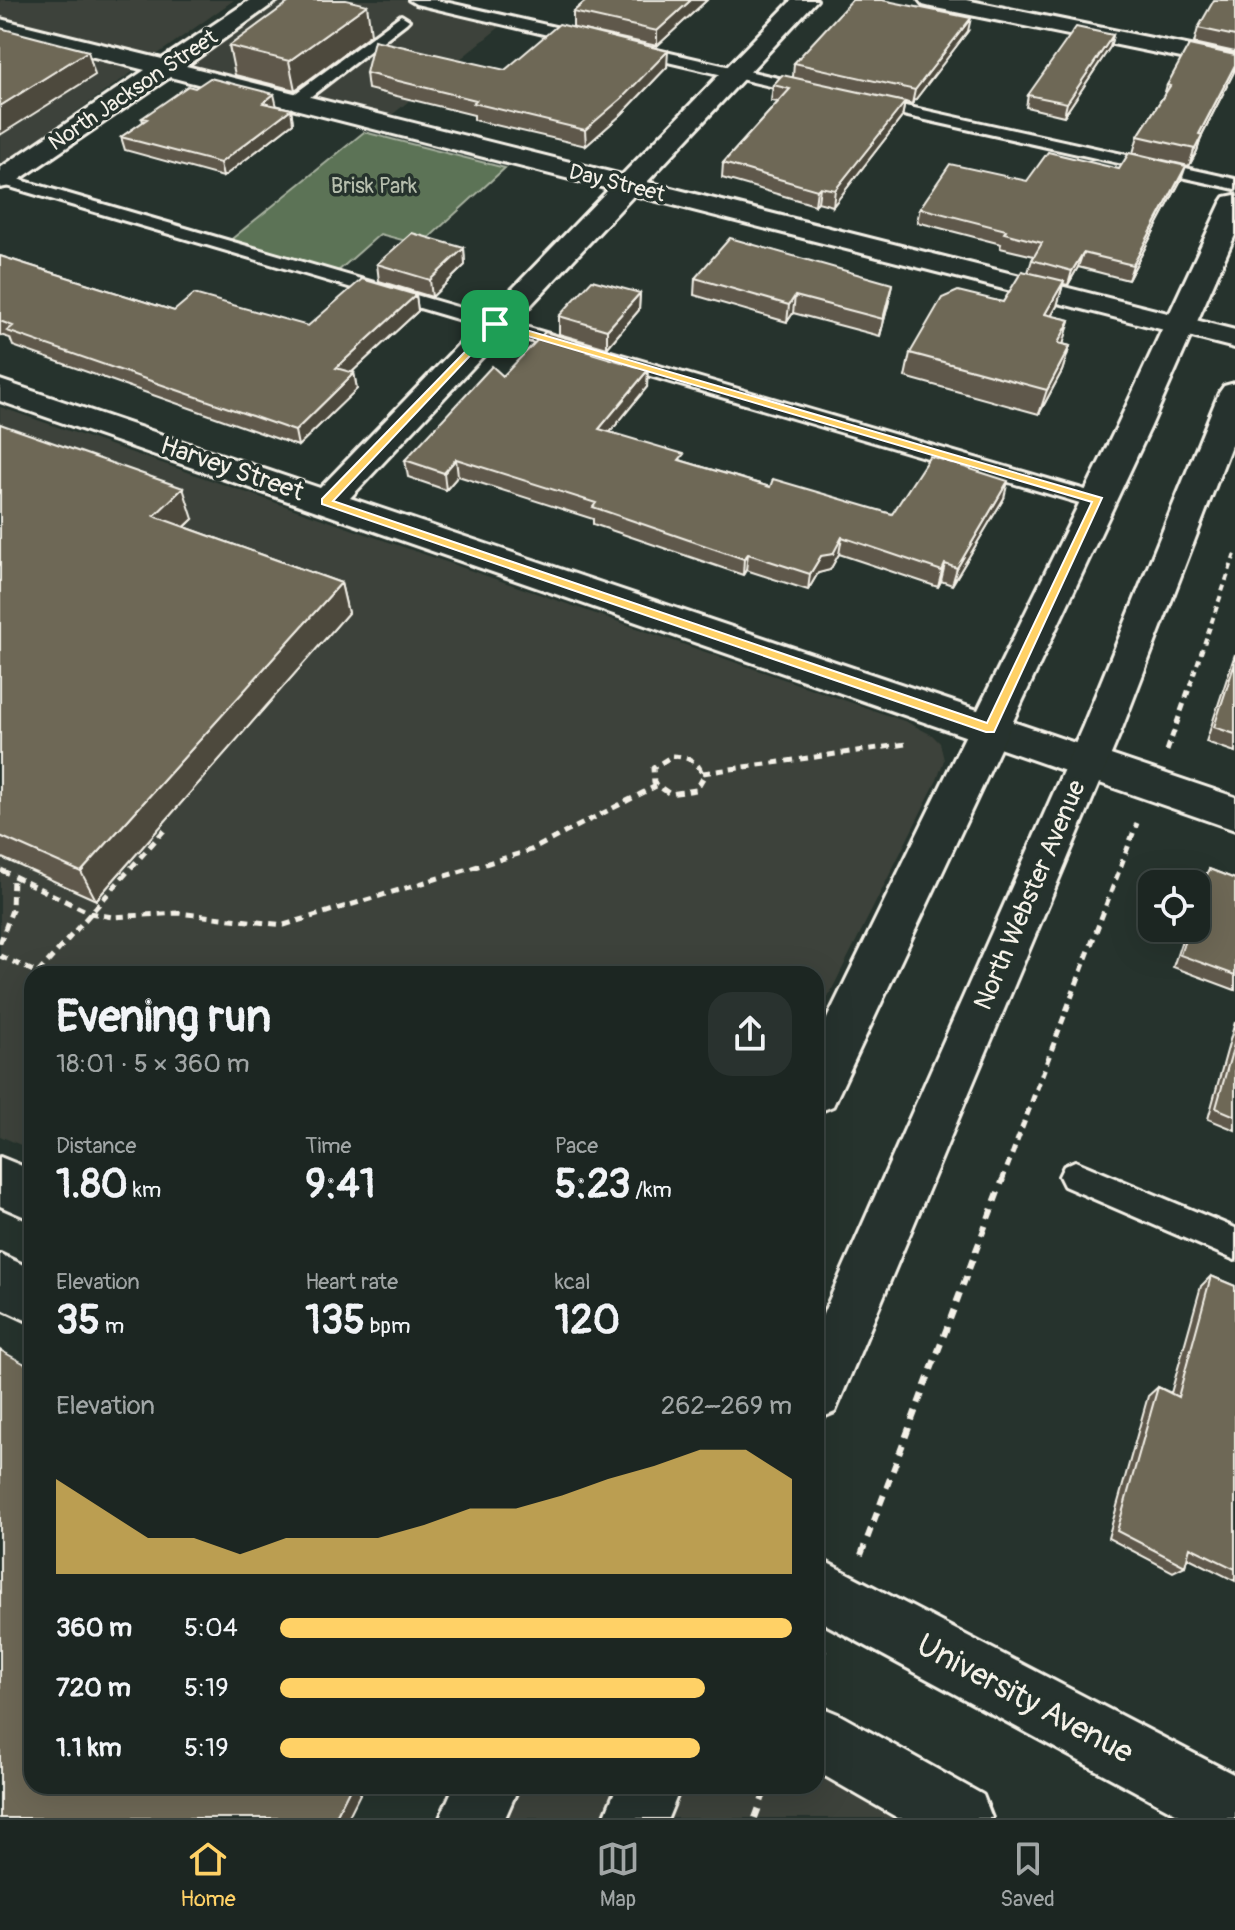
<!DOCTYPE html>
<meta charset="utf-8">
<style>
:root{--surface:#1c2622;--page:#29322f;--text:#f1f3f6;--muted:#a0a5a5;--line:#3a4340;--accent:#ffd166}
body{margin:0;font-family:Pangolin,sans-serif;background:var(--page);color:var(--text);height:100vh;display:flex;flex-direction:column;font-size:30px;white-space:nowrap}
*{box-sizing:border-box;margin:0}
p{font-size:26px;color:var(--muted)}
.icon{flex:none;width:44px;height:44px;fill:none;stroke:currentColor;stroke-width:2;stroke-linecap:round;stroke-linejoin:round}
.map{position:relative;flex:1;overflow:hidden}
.details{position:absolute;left:24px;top:966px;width:800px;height:828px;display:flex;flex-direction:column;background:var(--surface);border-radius:24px;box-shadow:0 8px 32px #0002,0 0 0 2px var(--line)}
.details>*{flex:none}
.controls{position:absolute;left:1138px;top:870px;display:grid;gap:16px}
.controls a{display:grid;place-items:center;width:72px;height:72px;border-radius:16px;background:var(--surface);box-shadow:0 8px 32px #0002,0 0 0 2px var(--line);font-size:40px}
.pin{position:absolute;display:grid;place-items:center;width:68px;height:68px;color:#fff;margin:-34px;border-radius:16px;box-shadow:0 4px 12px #0006}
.round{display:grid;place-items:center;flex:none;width:84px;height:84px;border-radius:24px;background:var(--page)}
.headline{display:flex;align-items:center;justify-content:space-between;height:136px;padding:0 32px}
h1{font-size:44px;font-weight:700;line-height:60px}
.metrics{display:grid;grid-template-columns:repeat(3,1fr);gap:12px;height:136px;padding:8px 32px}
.metrics div{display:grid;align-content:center}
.metrics b{font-size:40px;font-weight:700}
.metrics small{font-size:22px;font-weight:400}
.metrics p{font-size:22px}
.chart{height:224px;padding:16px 32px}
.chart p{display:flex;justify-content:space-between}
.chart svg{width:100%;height:144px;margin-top:8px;fill:var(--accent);opacity:.7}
ul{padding:0 32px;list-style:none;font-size:26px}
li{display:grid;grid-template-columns:128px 96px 1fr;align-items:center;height:60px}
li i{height:20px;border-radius:10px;background:var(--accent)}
.dock{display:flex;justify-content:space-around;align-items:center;height:112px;border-top:2px solid var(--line);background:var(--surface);font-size:22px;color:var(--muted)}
.dock a{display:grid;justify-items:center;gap:4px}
.dock .current{color:var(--accent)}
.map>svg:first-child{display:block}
.built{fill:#3c433a}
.green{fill:#5c7357;stroke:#a8b2a0;stroke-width:2}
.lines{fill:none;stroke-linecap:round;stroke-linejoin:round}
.lane-casing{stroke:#f4f1e8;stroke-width:6}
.street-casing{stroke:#f4f1e8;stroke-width:6}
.secondary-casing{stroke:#f4f1e8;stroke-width:6}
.primary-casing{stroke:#f4f1e8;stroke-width:6}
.path-far2{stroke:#f4f1e8;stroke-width:4;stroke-dasharray:6 5;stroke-linecap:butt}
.path-far1{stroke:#f4f1e8;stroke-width:5;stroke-dasharray:8 6;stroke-linecap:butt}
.path{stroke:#f4f1e8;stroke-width:6;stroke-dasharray:10 8;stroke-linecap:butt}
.lane{fill:#26332d;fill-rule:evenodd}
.street{fill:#26332d;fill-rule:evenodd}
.secondary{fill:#26332d;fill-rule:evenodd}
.primary{fill:#26332d;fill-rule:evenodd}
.wall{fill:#5f594b;stroke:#f4f1e8;stroke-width:2}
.shaded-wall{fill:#4d493d;stroke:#f4f1e8;stroke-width:2}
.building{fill:#6e6857;stroke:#f4f1e8;stroke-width:2}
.route{fill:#ffd166;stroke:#fff;stroke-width:2;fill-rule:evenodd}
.labels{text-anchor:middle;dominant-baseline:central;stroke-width:7;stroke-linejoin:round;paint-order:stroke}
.far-street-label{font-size:22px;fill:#f4f1e8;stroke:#26332d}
.far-park-label{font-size:22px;fill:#b7bfae;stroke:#26332d}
.street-label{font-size:26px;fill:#f4f1e8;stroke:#26332d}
.near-street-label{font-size:32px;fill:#f4f1e8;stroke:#26332d}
</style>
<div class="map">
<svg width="1235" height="1818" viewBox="0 0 1235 1818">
<rect width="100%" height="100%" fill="#26332d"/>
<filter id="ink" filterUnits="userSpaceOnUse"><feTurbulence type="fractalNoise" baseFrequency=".0125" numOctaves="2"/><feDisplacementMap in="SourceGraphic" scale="16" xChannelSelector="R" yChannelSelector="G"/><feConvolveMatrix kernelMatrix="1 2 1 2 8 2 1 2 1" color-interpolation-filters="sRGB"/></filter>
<g filter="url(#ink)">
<!-- built -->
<path class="built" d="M0,0H234L0,166Z
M266,0H416L507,21L382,123L166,68Z
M0,407L907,722L932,735L940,743L944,760L937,780L816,1021V974H32V1150L0,1136Z
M816,1736L960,1818H472L487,1786H816Z"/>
<!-- green -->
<path class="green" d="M364,132L505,168L421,245L380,234L336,273L228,242Z"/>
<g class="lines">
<!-- lane casing -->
<g class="lane-casing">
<path id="lane" d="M409,0H436L586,34L594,39L586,44L416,4Z
M401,15L409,20L406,23L301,104H289V98Z
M631,44L813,86L821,91L813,96L625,52L623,49Z
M869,98L1235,179V189L863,106L861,103Z
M0,174L1106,496L1109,501L1106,506H1090L0,184Z
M1075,1161L1235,1228V1260L1064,1186L1059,1176L1064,1166Z"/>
</g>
<!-- street casing -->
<g class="street-casing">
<path id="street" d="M250,0H278L186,66L622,175L792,0H817L647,182L1235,330V348L634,195L350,498L1235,797V830L0,401V380L320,488L609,189L170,77L10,186L0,188V168L145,70L0,33V19L162,59Z
M919,0H966L1235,55V69L931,7L923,5Z"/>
</g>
<!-- secondary casing -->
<g class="secondary-casing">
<path id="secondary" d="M1235,195V235L1151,426L833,1106L816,1113V1041L1117,426L1221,203L1225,197Z
M1235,383V435L1123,726L835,1412L816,1420V1330L1083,726L1219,393L1224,386Z
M454,1786H519L505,1818H440Z
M617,1786H681L668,1818H604Z"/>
</g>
<!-- primary casing -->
<g class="primary-casing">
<path id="primary" d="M0,1157L32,1170V1220L0,1206Z
M0,1254L32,1269V1323L0,1308Z
M816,1557L1235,1775V1818H1185L816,1619Z
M816,1705L838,1714L983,1795L992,1818H898L816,1771Z"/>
</g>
<!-- path-far2 -->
<path class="path-far2" d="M1190,685L1235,554"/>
<!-- path-far1 -->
<path class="path-far1" d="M1167,751L1191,683
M672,756C688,757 700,761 703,778L696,790L670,794L654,783L653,768Z
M703,773L906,744
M1,870L90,913L112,917L178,913L284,925L531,850L656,786
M0,943L12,910L13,876
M0,956L38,973L167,827
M1002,1181L1137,823"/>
<!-- path -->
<path class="path" d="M861,1555L1003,1179
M816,1671L824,1650
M755,1818L767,1786"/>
<!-- lane -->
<use href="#lane" class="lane"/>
<!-- street -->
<use href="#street" class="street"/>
<!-- secondary -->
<use href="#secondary" class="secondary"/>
<!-- primary -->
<use href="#primary" class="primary"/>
</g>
<!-- wall -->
<path class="wall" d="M587,0H707L657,46L584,30L667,67L622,114L586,146L474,120V115L368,89L366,73L505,70L573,27V12Z
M1235,0V52L1194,43L1198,28Z
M968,31L912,104L905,102L902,117L833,206L818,202L815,205L722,178L723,163L778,102L771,101L773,85L793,77L794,63Z
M371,34L295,90L235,75L229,46Z
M1113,35L1110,47L1064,116L1026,107L1028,95Z
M1235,55L1234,72L1202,135L1197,151L1189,166L1133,153L1138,136L1164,95L1167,85Z
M277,106L291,109L293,123L223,177L125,150L121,137L143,122L142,118Z
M1119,169L1181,180L1128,280L1078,267L1068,285L1063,284L1057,306L1051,316L1070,320L1063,344L1070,346L1062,371L1039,414L905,377L910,353L1003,302L1028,272L1032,260L1034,256L1000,248L1001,244L917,222L920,208Z
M464,248L465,265L432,297L379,281L377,264Z
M0,256L174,311L308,326L416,295L418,311L351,373H354L357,389L298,446L13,346L10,338L0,335Z
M695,278L889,301L880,336L793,313L787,322L694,295Z
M640,293L639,310L607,348L559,334V316Z
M594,354L647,387L610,432L683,461L770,487L892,514L1004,498L952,585L941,581L938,587L839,554L830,570L818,573L808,590L746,570L743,575L593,524V519L458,476L446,490L408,477L405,460L503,376Z
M0,424L193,519L185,527L341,583L348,613L96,900L0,857Z
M1235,654V752L1206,742Z
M1209,869L1235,879V990L1173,967L1186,928H1196V899L1202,882Z
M1235,1022V1130L1208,1119Z
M1211,1276L1235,1286V1581L1187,1557L1185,1566L1173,1572L1108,1538L1148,1396L1158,1387L1171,1393L1201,1286Z"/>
<!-- shaded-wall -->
<path class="shaded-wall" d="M691,0H707L657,46V31Z
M367,5L371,34L295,90L289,61Z
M971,18L968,31L912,104L915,90Z
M1113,35L1110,47L1064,116L1067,103Z
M88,51L95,75L0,135V106Z
M668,51L667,67L622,114L586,146L585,130Z
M1235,65L1234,72L1196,146L1202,135L1197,151L1189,166L1199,134Z
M274,94L277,107L263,103Z
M905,102L902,117L833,206L835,190Z
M291,109L293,123L223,177L220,163Z
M1186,166L1181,180L1128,280L1133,265Z
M820,187L818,202L815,205L817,190Z
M464,248L465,265L432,297L430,280Z
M1083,253L1078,267L1068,285L1072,271Z
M1064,281L1057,306L1038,339L1045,314Z
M892,284L889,301L880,336L883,319Z
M640,293L639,310L607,348V330Z
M416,295L418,311L339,384L336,368Z
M795,296L793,313L787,322L789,305Z
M1070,320L1063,345L1058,343Z
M1070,346L1062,371L1039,414L1047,390Z
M648,370L647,387L599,446V429Z
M354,373L357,389L298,446L295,431Z
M456,459L458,476L446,490L444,473Z
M1008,481L1004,498L952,585L957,568Z
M183,488L193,519L164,546L154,516Z
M842,537L839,554L830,570L818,573L808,590L810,574L821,556Z
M748,554L746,570L743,575L744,559Z
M945,564L941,581L938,587L942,571Z
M341,583L348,613L96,900L81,872Z
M351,1786H364L348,1818H335Z"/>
<!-- building -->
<path class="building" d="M292,0H346L367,5L289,61L229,46Z
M587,0H691L657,31L573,12Z
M852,0H882L971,18L915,90L794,63Z
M1214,0H1235V36L1198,28Z
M559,24L668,51L622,98L585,130L473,103L476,100L366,73L374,40L505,70Z
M1076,27L1113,35L1067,103L1028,95Z
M0,28L88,51L0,106Z
M1189,45L1235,55V65L1199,134L1202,135L1195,149L1138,136L1170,86L1167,85Z
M782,75L905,102L835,190L820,187L817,190L723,163L790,89L773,85Z
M210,78L274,94L263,103L291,109L220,163L121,137L147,119L142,118L188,86L195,88Z
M1048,152L1119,169L1129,153L1186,166L1133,265L1083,253L1072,271L1032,260L1042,243L1004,233L1006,230L920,208L950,164L1027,181Z
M412,233L464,248L430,280L377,264Z
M730,238L892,284L883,319L795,296L789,305L695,278Z
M0,256L174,311L194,294L308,326L362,279L416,295L336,368L354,373L295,431L7,331L13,326L0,321Z
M1022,271L1064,281L1045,314L1070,320L1058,343L1070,346L1047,390L910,353L942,298L958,291L1003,302Z
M592,280L640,293L607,330L559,316Z
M545,332L594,346L588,352L648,370L599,429L684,454L679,460L770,487L773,479L892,514L930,456L1008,481L957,568L945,564L942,571L842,537L833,554L821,556L810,574L748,554L744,559L593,507L596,503L456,459L444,473L405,460L492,366L503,376Z
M0,424L183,488L154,516L341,583L81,872L0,836Z
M1235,663V734L1214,727Z
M1209,869L1235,879V975L1180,955L1189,928H1196V908Z
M1235,1041V1116L1216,1108Z
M1211,1276L1235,1286V1569L1190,1547L1185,1566L1117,1531L1158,1387L1178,1397Z
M0,1350L32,1368V1786H351L335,1818H0Z"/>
</g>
<!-- route -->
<path class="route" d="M495,321L1102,498L994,732H986L322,504V499ZM497,327L1092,502L987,723L333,501Z"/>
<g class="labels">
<!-- far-street labels -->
<g class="far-street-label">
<text transform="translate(133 90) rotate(-34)">North Jackson Street</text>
<text transform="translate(617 183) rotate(14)">Day Street</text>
</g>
<!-- far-park labels -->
<g class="far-park-label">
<text x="374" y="186">Brisk Park</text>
</g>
<!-- street labels -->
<g class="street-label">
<text transform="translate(232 469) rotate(19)">Harvey Street</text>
<text transform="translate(1030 895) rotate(-67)">North Webster Avenue</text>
</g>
<!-- near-street labels -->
<g class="near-street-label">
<text transform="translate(1025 1699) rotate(28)">University Avenue</text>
</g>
</g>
</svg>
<div class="controls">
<a><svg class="icon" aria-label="locate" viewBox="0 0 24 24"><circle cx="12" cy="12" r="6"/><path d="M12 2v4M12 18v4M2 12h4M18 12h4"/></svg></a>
</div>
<div class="pin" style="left:495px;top:324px;background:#1e9e55"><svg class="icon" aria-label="arrive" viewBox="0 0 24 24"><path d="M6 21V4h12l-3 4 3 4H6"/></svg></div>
<section class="details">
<div class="headline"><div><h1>Evening run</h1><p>18:01 · 5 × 360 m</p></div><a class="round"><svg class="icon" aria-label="share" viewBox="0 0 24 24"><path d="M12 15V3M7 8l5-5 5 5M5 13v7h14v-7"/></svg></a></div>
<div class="metrics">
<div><p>Distance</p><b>1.80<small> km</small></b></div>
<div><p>Time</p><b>9:41</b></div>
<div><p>Pace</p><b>5:23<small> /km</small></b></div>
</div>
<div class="metrics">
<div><p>Elevation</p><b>35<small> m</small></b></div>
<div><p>Heart rate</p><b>135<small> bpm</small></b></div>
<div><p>kcal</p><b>120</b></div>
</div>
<div class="chart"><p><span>Elevation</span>262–269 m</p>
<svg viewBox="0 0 160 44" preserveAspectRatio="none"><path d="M0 44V15L10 24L20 33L30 33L40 38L50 33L60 33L70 33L80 29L90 24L100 24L110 20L120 15L130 11L140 6L150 6L160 15V44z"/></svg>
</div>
<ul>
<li><b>360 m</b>5:04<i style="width:100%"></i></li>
<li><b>720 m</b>5:19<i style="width:83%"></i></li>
<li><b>1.1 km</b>5:19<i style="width:82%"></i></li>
</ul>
</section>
</div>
<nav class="dock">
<a class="current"><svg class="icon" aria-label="home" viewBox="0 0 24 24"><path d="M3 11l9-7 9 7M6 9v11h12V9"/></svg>Home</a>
<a><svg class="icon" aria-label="map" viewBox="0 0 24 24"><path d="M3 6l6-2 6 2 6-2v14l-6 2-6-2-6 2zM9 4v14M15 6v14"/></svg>Map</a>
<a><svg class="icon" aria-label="saved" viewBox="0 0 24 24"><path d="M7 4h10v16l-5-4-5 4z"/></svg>Saved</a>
</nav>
